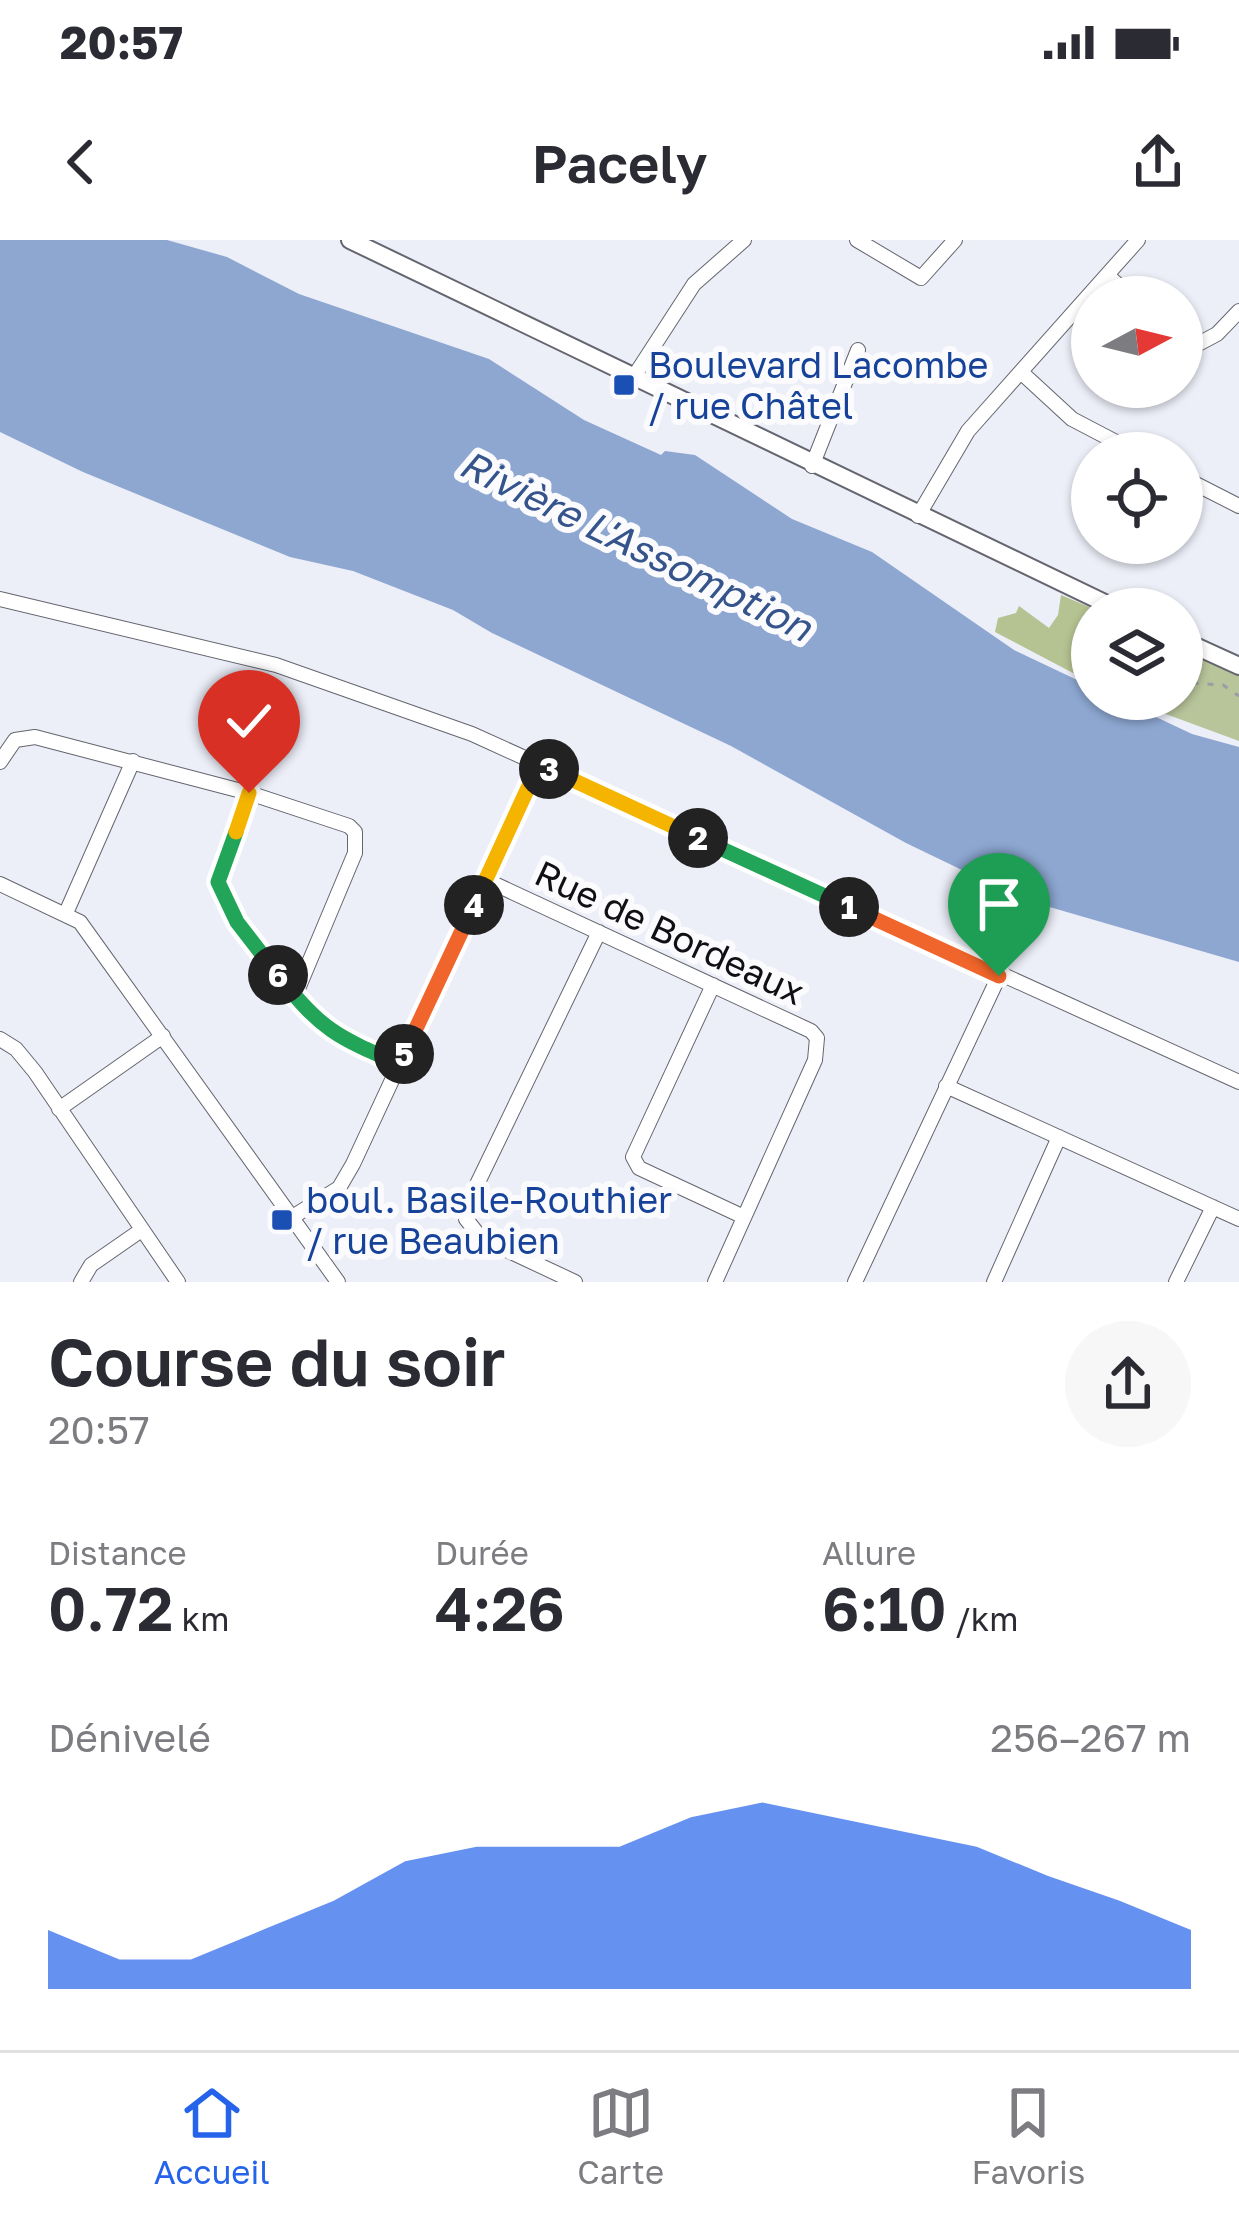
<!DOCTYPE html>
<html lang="fr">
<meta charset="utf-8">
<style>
:root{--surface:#fff;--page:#f7f7f7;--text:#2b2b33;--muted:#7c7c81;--line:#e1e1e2;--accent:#2563eb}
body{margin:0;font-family:"Golos Text",sans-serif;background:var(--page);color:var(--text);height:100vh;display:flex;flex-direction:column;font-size:45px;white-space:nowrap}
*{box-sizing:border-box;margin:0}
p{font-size:39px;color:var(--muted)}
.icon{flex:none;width:66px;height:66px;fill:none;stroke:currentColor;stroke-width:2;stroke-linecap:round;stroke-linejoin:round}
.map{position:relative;height:1042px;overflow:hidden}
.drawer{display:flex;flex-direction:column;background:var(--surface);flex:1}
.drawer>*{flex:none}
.needle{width:78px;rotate:83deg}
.tools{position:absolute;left:1071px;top:36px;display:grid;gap:24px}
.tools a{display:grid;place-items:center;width:132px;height:132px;border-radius:50%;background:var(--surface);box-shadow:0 3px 9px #0004;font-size:60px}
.pin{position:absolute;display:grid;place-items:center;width:102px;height:102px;color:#fff;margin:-123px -51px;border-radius:50% 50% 50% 0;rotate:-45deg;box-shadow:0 0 12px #0007}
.pin .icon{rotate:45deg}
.km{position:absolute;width:60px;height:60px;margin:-30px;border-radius:50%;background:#222;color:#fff;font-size:33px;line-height:60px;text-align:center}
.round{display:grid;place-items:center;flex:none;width:126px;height:126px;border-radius:63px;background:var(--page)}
.headline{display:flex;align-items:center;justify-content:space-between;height:204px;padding:0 48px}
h1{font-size:66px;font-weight:600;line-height:90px}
.figures{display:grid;grid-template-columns:repeat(3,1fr);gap:18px;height:204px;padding:12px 48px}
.figures div{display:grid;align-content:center}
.figures b{font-size:60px;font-weight:600}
.figures small{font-size:33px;font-weight:400}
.figures p{font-size:33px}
.chart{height:336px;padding:24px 48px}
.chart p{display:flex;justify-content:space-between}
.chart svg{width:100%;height:216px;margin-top:12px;fill:var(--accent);opacity:.7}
.status{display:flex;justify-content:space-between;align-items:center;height:84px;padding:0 60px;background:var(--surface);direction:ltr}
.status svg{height:33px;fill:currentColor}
header{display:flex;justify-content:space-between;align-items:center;height:156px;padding:0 48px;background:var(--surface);font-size:54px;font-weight:600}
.tabs{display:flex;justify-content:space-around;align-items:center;height:168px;border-top:3px solid var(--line);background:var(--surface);font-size:33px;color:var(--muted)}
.tabs a{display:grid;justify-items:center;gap:6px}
.tabs .current{color:var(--accent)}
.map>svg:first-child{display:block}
.green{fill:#b8c49a}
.forest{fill:#b5c291}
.water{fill:#8da7d1}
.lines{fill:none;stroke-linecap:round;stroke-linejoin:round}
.minor-casing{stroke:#64656e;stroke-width:16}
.major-casing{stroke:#64656e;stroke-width:20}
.path{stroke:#9b9ca4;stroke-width:3;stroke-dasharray:6 9;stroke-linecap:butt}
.minor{stroke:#fff;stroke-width:14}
.major{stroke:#fff;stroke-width:16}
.split-1-casing{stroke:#fff;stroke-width:24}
.split-2-casing{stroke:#fff;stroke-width:24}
.split-3-casing{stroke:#fff;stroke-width:24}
.split-4-casing{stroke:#fff;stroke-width:24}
.split-5-casing{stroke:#fff;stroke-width:24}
.split-6-casing{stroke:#fff;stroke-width:24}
.split-7-casing{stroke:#fff;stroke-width:24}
.split-8-casing{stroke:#fff;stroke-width:24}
.split-1{stroke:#f0652b;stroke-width:15}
.split-2{stroke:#22a559;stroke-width:15}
.split-3{stroke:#f5b400;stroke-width:15}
.split-4{stroke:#f5b400;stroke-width:15}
.split-5{stroke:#f0652b;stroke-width:15}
.split-6{stroke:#22a559;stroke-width:15}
.split-7{stroke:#22a559;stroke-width:15}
.split-8{stroke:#f5b400;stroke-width:15}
.transit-dot{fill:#1a4fb4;stroke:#fbfbfe;stroke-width:4.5}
.labels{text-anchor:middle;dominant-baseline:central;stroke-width:12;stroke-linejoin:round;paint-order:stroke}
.transit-label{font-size:36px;fill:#164399;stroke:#fbfbfe;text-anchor:start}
.street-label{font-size:36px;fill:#101014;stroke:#fbfbfe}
.water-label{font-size:39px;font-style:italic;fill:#34548b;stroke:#fbfbfe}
</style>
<div class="status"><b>20:57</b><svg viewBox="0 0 49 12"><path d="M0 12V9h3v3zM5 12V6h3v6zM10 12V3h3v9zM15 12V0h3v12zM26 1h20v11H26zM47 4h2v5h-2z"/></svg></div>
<header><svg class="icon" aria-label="back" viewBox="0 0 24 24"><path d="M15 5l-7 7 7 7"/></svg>Pacely<svg class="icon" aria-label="share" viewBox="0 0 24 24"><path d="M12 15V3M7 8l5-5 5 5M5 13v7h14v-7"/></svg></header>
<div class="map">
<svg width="1239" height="1042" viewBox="0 0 1239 1042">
<rect width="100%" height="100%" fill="#eceef8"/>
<!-- green -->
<path class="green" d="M1182,399L1239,425V501L1125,459H1182Z"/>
<!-- forest -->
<path class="forest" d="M1061,355L1094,369L1092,443L995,392L998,378L1016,373L1019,366L1049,388L1058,375Z"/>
<!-- water -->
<path class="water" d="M0,0H167L227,17L299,54L489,119L584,180L661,215L665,211L695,215L792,279L872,312L1014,410L1092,447V459H1118L1192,494L1239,507V722L1022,659L906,603L731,506L492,393L453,370L353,331L290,317L83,232L0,192Z"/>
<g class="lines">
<!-- minor casing -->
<g class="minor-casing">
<path id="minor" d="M857,0L921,38L955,0
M1108,36L1132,57
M1182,97L1200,103L1217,94L1239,71
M1022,133L1072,179L1137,213
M633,138L694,44L744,0
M812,226L858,110
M1182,237L1239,266
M918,276L968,191L1138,0
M0,359L276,425L472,494L1239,842
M0,522L15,500L35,497L249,553L349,586L355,592V613L295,756
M249,553L219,642C237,684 292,769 331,793C351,807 377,814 400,824
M486,640L811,791L817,798L815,820L715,1042
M0,644L80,682L338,1042
M66,673L133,521
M713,745L633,917L639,928L744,977
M0,799L16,809L35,832L178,1042
M946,846L1239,979
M59,869L163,796
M294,976L339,948L353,924L539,524
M81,1042L91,1025L140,991
M575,1042L481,998L466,979L467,965L599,692
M855,1042L999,736
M994,1042L1059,897
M1176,1042L1213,967"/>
</g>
<!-- major casing -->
<g class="major-casing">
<path id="major" d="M350,0L1117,369
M1182,400L1239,426"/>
</g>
<!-- path -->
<path class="path" d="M1191,418V438
M1182,433L1191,443L1223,445L1239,456"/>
<!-- minor -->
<use href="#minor" class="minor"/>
<!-- major -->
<use href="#major" class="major"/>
</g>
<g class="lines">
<!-- split-1 casing -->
<g class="split-1-casing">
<path id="split-1" d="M849,667L999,736"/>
</g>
<!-- split-2 casing -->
<g class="split-2-casing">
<path id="split-2" d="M698,598L849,667"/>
</g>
<!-- split-3 casing -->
<g class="split-3-casing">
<path id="split-3" d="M549,529L698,598"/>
</g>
<!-- split-4 casing -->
<g class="split-4-casing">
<path id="split-4" d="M474,665L539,524L549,529"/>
</g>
<!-- split-5 casing -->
<g class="split-5-casing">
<path id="split-5" d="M404,814L474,665"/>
</g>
<!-- split-6 casing -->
<g class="split-6-casing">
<path id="split-6" d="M278,735C321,790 337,797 400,824L404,814"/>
</g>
<!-- split-7 casing -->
<g class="split-7-casing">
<path id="split-7" d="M236,592L218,642L237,682L278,735"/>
</g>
<!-- split-8 casing -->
<g class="split-8-casing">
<path id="split-8" d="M236,592L249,553"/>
</g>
<!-- split-1 -->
<use href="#split-1" class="split-1"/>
<!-- split-2 -->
<use href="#split-2" class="split-2"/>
<!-- split-3 -->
<use href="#split-3" class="split-3"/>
<!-- split-4 -->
<use href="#split-4" class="split-4"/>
<!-- split-5 -->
<use href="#split-5" class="split-5"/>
<!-- split-6 -->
<use href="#split-6" class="split-6"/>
<!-- split-7 -->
<use href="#split-7" class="split-7"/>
<!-- split-8 -->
<use href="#split-8" class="split-8"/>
</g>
<!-- markers -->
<g class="transit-dot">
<rect x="612" y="133" width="24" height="24" rx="6"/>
<rect x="270" y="968" width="24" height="24" rx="6"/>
</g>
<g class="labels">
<!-- transit labels -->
<g class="transit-label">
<text x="648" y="124">Boulevard Lacombe<tspan x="648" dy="41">/ rue Châtel</tspan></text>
<text x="306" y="959">boul. Basile-Routhier<tspan x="306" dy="41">/ rue Beaubien</tspan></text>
</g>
<!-- street labels -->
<g class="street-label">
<text transform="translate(670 692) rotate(25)">Rue de Bordeaux</text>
</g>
<!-- water labels -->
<g class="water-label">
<text transform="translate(636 305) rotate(26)">Rivière L'Assomption</text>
</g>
</g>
</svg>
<div class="tools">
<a><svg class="needle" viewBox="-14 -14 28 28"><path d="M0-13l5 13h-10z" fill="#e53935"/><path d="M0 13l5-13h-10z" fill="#7c7c81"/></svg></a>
<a><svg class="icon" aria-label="locate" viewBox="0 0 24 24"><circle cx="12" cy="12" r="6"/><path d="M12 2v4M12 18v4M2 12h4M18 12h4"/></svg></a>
<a><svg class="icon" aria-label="layers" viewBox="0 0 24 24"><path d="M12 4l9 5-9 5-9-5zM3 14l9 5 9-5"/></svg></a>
</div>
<div class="pin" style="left:999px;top:736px;background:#1e9e55"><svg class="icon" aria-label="arrive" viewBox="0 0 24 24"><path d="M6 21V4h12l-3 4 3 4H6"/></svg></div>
<div class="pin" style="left:249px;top:553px;background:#d93025"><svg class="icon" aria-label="check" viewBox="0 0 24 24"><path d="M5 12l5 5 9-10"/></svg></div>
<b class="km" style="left:849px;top:667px">1</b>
<b class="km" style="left:698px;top:598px">2</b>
<b class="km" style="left:549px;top:529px">3</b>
<b class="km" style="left:474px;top:665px">4</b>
<b class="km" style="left:404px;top:814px">5</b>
<b class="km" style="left:278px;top:735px">6</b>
</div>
<section class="drawer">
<div class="headline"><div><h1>Course du soir</h1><p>20:57</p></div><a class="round"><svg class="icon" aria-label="share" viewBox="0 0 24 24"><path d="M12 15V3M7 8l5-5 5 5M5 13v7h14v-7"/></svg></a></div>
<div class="figures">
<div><p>Distance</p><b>0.72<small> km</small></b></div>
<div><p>Durée</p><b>4:26</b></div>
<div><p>Allure</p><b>6:10<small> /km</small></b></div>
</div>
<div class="chart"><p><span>Dénivelé</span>256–267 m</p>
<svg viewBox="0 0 160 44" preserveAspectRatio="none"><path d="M0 44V32L10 38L20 38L30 32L40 26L50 18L60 15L70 15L80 15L90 9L100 6L110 9L120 12L130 15L140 21L150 26L160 32V44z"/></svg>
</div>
</section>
<nav class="tabs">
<a class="current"><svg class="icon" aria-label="home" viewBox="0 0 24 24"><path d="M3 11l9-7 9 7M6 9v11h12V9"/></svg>Accueil</a>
<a><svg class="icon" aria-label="map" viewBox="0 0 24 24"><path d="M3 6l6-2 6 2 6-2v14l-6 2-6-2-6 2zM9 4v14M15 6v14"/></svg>Carte</a>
<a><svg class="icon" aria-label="saved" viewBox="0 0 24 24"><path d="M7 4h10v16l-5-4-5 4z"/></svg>Favoris</a>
</nav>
